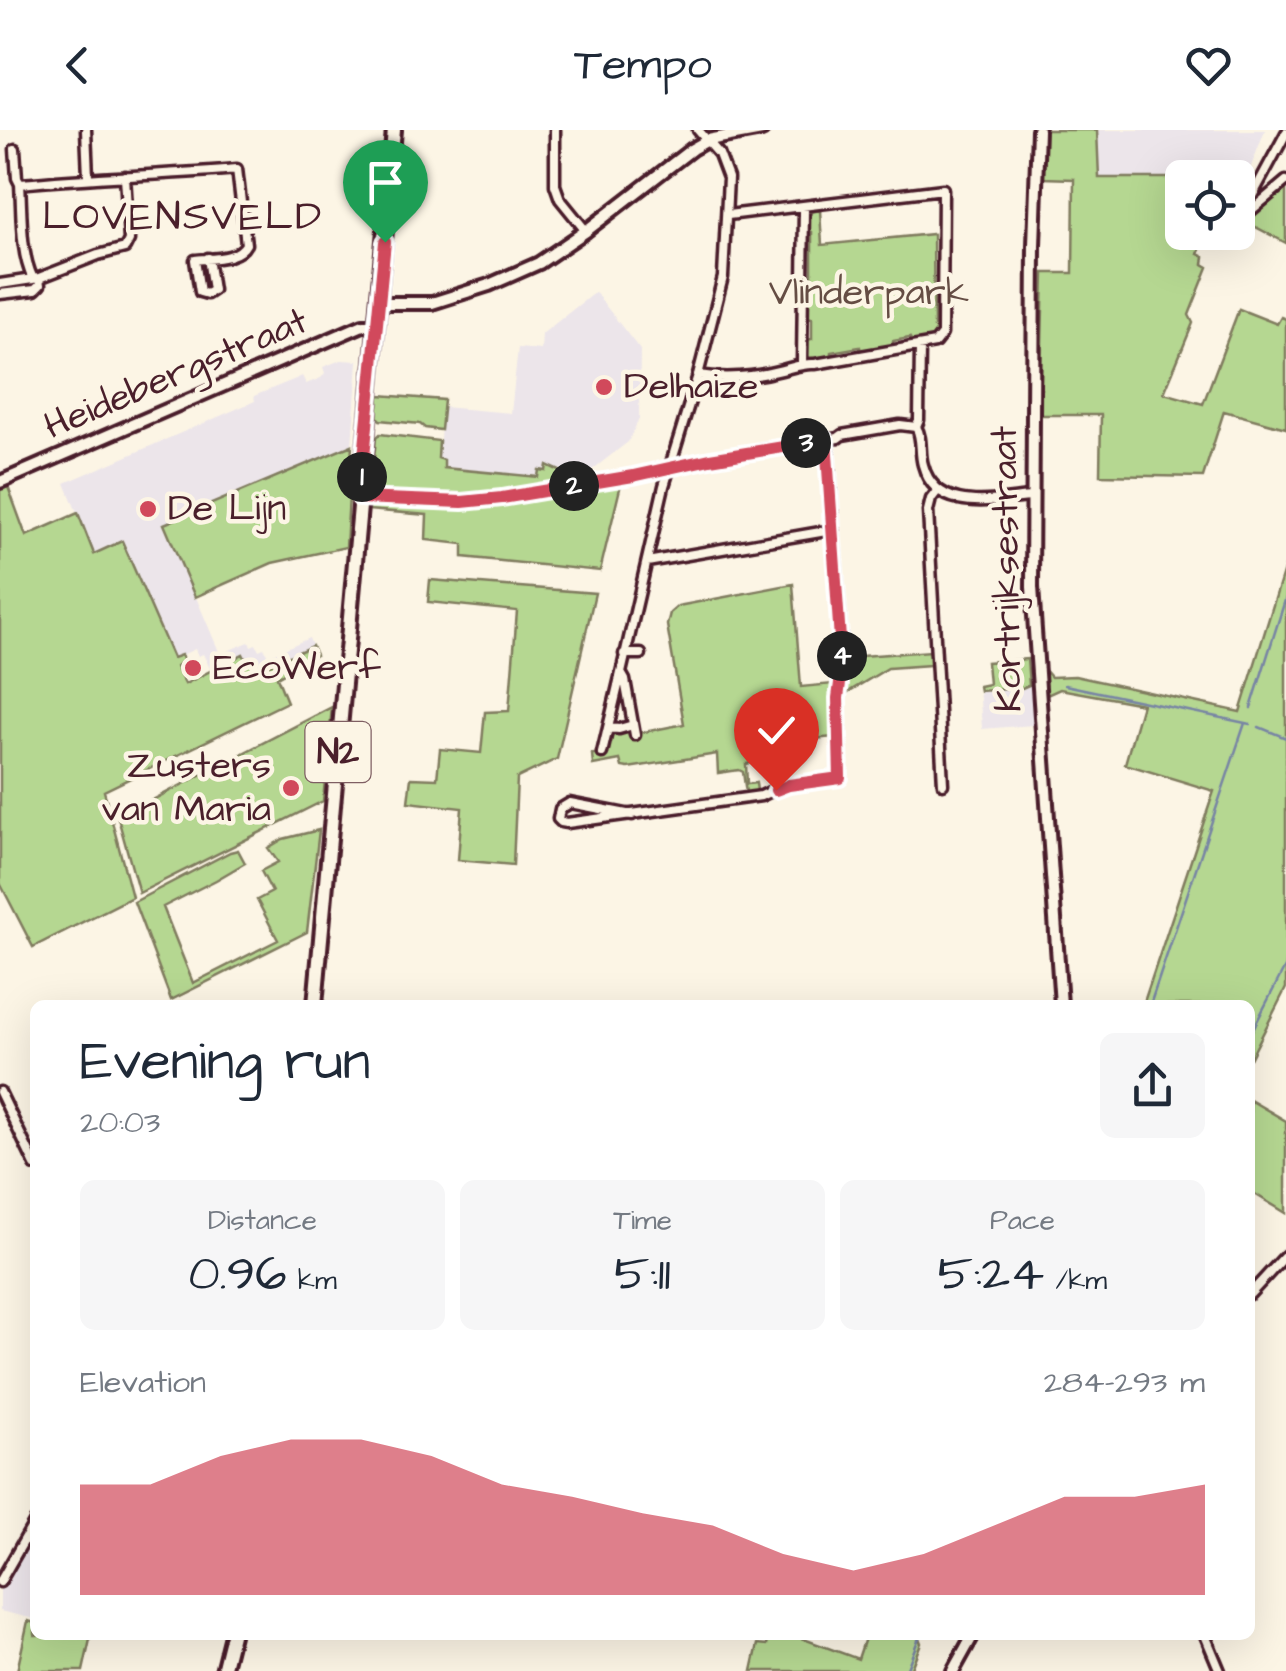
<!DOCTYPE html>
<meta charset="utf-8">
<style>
:root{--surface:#fff;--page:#f6f6f7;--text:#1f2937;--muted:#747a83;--accent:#d1495b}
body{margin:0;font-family:"Architects Daughter",sans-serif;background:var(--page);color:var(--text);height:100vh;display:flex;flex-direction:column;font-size:38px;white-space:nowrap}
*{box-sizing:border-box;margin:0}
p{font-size:32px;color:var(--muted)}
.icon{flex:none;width:55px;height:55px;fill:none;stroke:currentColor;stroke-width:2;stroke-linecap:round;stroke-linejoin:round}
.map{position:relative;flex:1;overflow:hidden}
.side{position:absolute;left:30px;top:870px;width:1225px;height:640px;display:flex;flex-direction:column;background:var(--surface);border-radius:15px;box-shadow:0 10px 40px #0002}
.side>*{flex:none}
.buttons{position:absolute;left:1165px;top:30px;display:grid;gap:20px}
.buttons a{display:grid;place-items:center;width:90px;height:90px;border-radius:15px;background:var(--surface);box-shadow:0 10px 40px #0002;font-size:50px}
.pin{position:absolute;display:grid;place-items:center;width:85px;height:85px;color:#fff;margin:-102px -42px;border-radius:50% 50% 50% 0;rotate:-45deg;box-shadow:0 0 10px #0007}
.pin .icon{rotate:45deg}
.km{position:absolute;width:50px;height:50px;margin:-25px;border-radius:50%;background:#222;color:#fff;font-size:28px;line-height:50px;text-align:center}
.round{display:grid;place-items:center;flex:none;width:105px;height:105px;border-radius:15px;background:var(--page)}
.overview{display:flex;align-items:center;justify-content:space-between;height:170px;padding:0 50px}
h1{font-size:55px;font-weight:600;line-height:75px}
.metrics{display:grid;grid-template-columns:repeat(3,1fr);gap:15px;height:170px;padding:10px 50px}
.metrics div{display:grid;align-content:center;border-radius:15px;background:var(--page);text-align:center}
.metrics b{font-size:50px;font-weight:600}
.metrics small{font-size:28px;font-weight:400}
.metrics p{font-size:28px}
.chart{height:280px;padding:20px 50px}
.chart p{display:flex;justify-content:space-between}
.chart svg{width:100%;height:180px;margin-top:10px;fill:var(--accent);opacity:.7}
header{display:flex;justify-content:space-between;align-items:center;height:130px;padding:0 50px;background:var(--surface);font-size:45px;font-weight:600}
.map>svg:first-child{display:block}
.built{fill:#ece5ea}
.green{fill:#b5d791;stroke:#807b5e;stroke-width:2.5}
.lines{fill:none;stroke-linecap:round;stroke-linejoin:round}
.stream{stroke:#7885a4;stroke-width:2.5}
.minor-casing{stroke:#4a1f2b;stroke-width:15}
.tertiary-casing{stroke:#4a1f2b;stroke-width:18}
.primary-casing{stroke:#4a1f2b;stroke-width:20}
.minor{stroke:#fcf5e5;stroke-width:8}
.tertiary{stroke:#fcf5e5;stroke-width:10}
.primary{stroke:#fcf5e5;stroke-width:12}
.route-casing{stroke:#fff;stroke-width:20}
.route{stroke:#d1495b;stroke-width:12}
.poi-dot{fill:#d1495b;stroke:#fcf5e5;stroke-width:4}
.labels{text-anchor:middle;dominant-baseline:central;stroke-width:9;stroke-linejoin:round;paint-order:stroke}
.shield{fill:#fcf5e5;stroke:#7f5f63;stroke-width:2.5}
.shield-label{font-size:35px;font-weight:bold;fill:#4a1f2b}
.park-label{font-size:38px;fill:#654d44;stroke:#fcf5e5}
.street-label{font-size:38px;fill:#4a1f2b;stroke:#fcf5e5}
.poi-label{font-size:38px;fill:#4a1f2b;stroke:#fcf5e5;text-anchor:start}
.neighbourhood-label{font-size:40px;letter-spacing:2.5px;fill:#4a1f2b;stroke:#fcf5e5}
</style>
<header><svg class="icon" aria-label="back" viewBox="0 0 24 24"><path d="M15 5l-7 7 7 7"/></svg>Tempo<svg class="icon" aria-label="heart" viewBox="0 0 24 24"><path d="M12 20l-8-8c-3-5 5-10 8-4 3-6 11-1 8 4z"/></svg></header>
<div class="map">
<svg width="1286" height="1541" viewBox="0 0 1286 1541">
<rect width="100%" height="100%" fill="#fcf5e5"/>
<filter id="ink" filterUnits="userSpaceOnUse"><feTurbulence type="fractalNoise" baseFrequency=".01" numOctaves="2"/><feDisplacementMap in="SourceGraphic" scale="20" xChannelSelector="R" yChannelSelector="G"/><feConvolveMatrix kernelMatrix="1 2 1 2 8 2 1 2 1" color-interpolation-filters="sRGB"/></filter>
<g filter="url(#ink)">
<!-- built -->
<path class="built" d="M1097,0H1265L1242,60L1238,58V48H1098Z
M595,162L640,220L639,289L628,312L579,350L539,341V347L444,338L438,329L443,277L511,283L518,218L541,220L542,204Z
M341,230L358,231L352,315L165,394L220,524L249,512L251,516L256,514L259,520L264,518L268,526L309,508L312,516L258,541L248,535L243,524L211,540L203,524L198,526L195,519L173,529L122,411L94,424L65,353L255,271L254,266L298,248L302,246L306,254L321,248L325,243L323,237Z
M1028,528L1033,595L982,599L979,556L989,554L987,531Z
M35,1401V1489L0,1481V1460Z"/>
<!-- green -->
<path class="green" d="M1043,0H1097L1099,48H1182V102L1224,103L1221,111L1213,109L1209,115L1203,113L1198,124L1204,127L1203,134L1208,137L1189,185L1193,193L1164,263L1203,274L1239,179L1277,194L1281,187L1286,189V298L1224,281L1203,347L1100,345L1101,285H1040L1044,143H1073L1074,49L1042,48Z
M1286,55V113L1252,95L1247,86Z
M820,80L822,115L933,104L934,197L940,198L934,208L912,213L910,208L893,211V217L861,223L860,217L831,222V228L808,229L806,225V210L812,209V188L806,187V150L812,149V102L807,101V89L811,82Z
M379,265L444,270L441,300L425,298L420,294L380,290L377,287Z
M380,304L439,311L438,328L444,330V338L538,347L539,340L546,341L547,335L579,350H622L600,441L463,427V414L426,410L427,385L369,380L376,308Z
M352,315L346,417L272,433L195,467L164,394Z
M7,354L26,406L78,383L94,424L122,411L173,528L181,525L184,531L176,536L185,554L243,524L248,534L253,532L258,540L312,516L316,525L277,547L287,572L104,661L132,767L33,817L0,753V357Z
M1286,433V858L1250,929V875H1143L1214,661L1125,634L1142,574L1060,559L1047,565L1043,538L1051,547L1075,546L1240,582Z
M430,450L595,463L557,629L517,648L513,735L458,730L462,678L408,672L411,648L437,649L440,619L481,623L485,582L509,581L517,481L428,472Z
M793,454L801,557L833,554L834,607L801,610L755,618L757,634L751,630V633L746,634L747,654L756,653L757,661L746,663L743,642L739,640L718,643L717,624L628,638L622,637L620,630L593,635L592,624H606C608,612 609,604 622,600L634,606L639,605V603L684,594L667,495L670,483L678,476Z
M931,521L930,535L888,538L843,565L847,550V527Z
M1027,529L1029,555L1022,558L980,561L979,556L989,554L987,532Z
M332,577L323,671L139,763L118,688Z
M319,700L307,802L171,870L134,772L230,722L238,720L245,733L216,750L163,777L193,853L278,810L257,770L272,762L261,741L278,732L268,718L283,709Z
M1250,970L1286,991V1083L1250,1061Z
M28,1491L35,1493V1505H91L83,1541H17Z
M769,1505H793L858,1529L866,1505H918L921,1513L910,1541H752L758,1514L767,1515Z"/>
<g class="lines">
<!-- stream -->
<path class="stream" d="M1065,555L1250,594
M1251,578L1286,467
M1259,597L1286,608
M1150,875L1245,593
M1250,905L1286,835
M906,1541L920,1505"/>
<!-- minor casing -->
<g class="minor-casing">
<path id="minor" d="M86,0L88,47
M555,0V55L560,69L586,101
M15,19L17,48L20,54
M1241,89L1286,51
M1238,92L1286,3
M33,149C20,122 22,84 20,54C92,47 164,45 237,39L246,114C238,130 211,128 195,130L200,162L207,164L213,160L208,128
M0,154L39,148L98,125L125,118L129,110L125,46
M0,164L35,160L40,155L39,148
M802,233L804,77
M698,245C726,250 755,247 782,240C794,237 803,233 815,234L935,213L942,204L943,59L728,85
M916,297C923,308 919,322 923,335C936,384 993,370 1031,367
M916,297L919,290L920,216
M938,360L931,369L928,381L943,654
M360,368L462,371L503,368L633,346L710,329L827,310L838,308L842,305L900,295L916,297
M647,432L832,400
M624,524H641
M621,543L664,356L698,245L723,147L728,48L719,24L698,0
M608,598L619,599L633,595
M602,623L621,543L625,550L635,605
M632,685L570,673L560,679L558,689L561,692L567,693L761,666L782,656L840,648L838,568L843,537L827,310
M0,962L35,1035
M1250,1164L1286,1125
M0,1452L35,1391
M1205,1505L1220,1541"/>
</g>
<!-- tertiary casing -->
<g class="tertiary-casing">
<path id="tertiary" d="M1038,0L1034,115L1032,457L1061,875
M379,173H432L489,155L539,133L586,101L692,19L708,10L762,0
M0,352L363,195H376
M953,1541L973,1505"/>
</g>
<!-- primary casing -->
<g class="primary-casing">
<path id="primary" d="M315,875L394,0
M223,1541L232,1505"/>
</g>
<!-- minor -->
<use href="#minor" class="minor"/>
<!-- tertiary -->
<use href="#tertiary" class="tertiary"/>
<!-- primary -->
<use href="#primary" class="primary"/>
</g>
</g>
<g class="lines" filter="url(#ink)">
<!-- route casing -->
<g class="route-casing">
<path id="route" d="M385,112L360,368L462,372L502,368L633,346L710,329L826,310L842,538L838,568L840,648L789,655L776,660"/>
</g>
<!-- route -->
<use href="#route" class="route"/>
</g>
<!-- markers -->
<g class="poi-dot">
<circle cx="604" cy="257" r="10"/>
<circle cx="148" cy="379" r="10"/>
<circle cx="193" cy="538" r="10"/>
<circle cx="291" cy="658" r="10"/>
</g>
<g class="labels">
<!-- shield labels -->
<rect class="shield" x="305.5" y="592" width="65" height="60" rx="8"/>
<g class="shield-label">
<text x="338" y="622">N2</text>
</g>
<!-- park labels -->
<g class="park-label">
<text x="869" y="163">Vlinderpark</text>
</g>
<!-- street labels -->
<g class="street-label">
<text transform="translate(176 244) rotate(-23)">Heidebergstraat</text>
<text transform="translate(1007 439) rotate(-91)">Kortrijksestraat</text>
</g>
<!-- poi labels -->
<g class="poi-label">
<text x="624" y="257">Delhaize</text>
<text x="168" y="379">De Lijn</text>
<text x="213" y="538">EcoWerf</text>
<text x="271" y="636" text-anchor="end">Zusters<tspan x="271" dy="44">van Maria</tspan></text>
</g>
<!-- neighbourhood labels -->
<g class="neighbourhood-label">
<text x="183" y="87">LOVENSVELD</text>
</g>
</g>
</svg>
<div class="buttons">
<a><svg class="icon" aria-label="locate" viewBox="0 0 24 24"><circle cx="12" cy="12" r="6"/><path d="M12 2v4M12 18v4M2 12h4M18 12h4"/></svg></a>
</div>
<div class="pin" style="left:385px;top:112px;background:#1e9e55"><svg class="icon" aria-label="arrive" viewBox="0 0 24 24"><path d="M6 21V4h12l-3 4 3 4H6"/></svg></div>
<div class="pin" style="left:776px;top:660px;background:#d93025"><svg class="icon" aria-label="check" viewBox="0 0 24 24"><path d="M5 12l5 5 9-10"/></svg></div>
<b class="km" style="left:362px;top:347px">1</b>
<b class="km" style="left:574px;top:356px">2</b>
<b class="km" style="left:806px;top:313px">3</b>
<b class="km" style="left:842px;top:526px">4</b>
<section class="side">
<div class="overview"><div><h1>Evening run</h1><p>20:03</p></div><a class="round"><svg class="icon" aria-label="share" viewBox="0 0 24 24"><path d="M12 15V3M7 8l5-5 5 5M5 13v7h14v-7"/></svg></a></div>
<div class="metrics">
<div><p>Distance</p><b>0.96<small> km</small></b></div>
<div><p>Time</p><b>5:11</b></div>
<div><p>Pace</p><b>5:24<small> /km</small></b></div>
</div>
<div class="chart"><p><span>Elevation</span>284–293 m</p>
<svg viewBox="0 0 160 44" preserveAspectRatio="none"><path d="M0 44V17L10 17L20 10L30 6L40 6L50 10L60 17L70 20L80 24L90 27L100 34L110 38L120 34L130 27L140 20L150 20L160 17V44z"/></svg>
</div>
</section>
</div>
